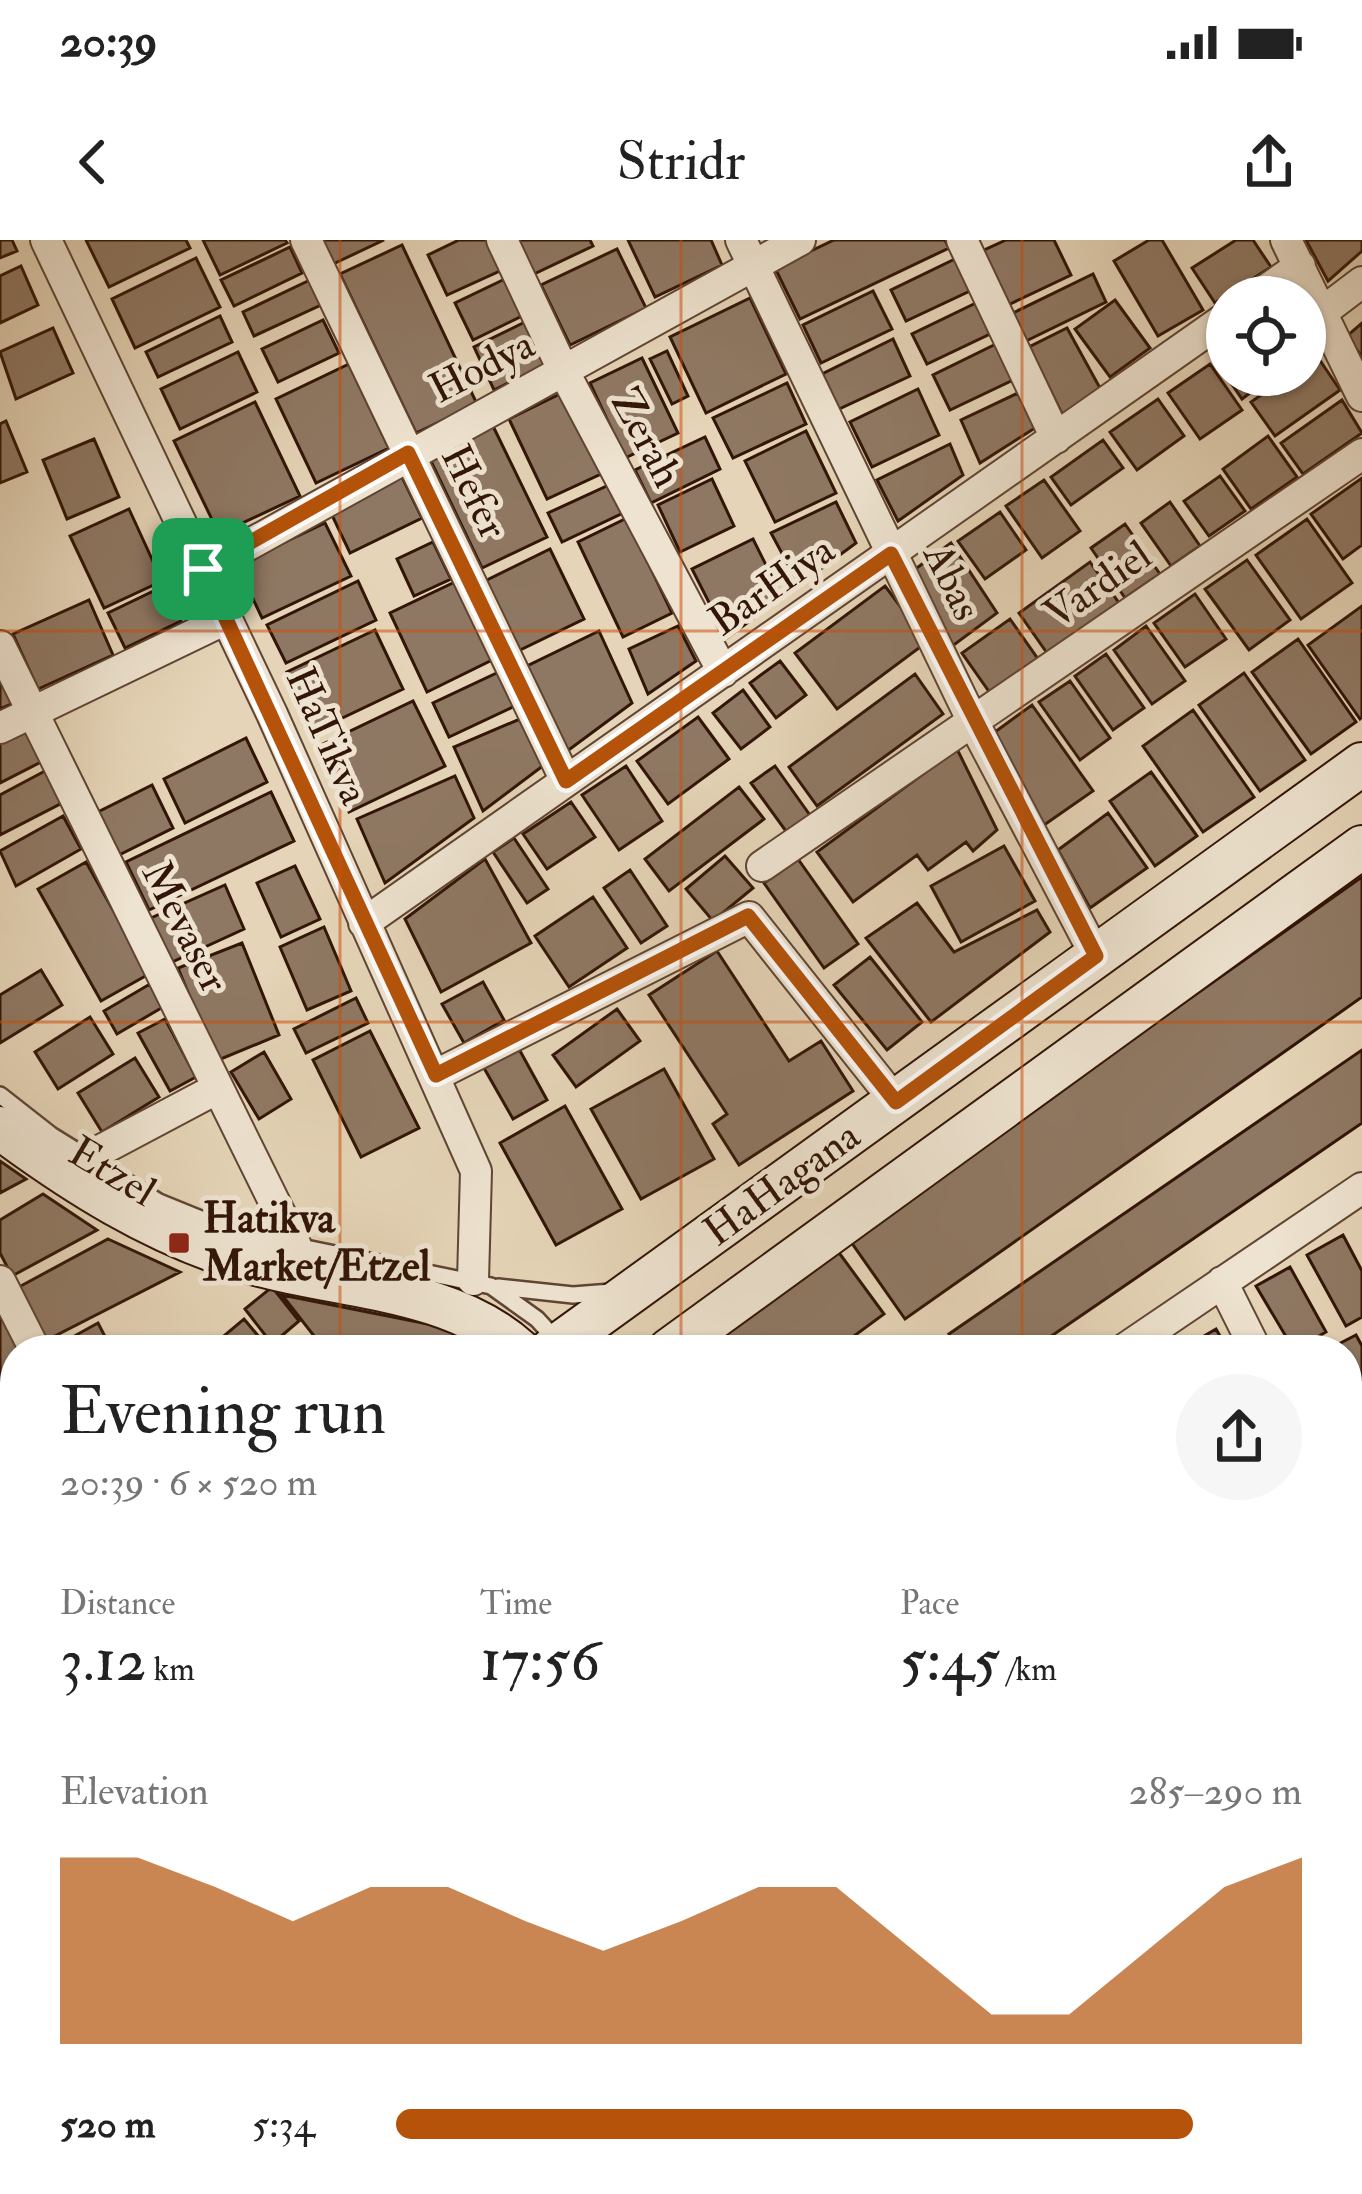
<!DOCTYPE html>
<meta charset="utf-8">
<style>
:root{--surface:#fff;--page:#f6f6f6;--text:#222;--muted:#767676;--accent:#b45309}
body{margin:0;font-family:"IM FELL Double Pica",serif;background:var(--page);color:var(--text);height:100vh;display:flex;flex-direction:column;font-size:45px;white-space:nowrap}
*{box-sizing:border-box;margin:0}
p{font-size:39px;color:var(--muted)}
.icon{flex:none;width:66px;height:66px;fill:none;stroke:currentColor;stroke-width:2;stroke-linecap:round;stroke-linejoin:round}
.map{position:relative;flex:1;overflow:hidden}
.side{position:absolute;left:0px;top:1095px;width:1362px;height:861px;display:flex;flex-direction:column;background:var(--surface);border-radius:48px 48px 0 0;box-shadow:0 3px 9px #0004}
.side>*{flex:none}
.buttons{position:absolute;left:1206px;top:36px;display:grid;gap:24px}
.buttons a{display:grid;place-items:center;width:120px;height:120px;border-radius:50%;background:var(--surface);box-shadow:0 3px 9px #0004;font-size:60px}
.pin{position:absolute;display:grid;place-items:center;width:102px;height:102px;color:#fff;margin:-51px;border-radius:24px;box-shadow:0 6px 18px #0006}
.round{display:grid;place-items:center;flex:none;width:126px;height:126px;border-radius:63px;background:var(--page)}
.head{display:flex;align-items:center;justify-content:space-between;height:204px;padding:0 60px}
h1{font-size:66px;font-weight:600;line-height:90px}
.metrics{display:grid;grid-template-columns:repeat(3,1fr);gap:18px;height:204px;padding:12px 60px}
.metrics div{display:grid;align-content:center}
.metrics b{font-size:60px;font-weight:600}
.metrics small{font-size:33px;font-weight:400}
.metrics p{font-size:33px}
.chart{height:336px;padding:24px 60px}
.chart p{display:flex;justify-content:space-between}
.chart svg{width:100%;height:216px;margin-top:12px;fill:var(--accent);opacity:.7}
ul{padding:0 60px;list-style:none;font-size:39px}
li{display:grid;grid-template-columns:192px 144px 1fr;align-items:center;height:90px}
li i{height:30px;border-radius:15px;background:var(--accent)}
.status{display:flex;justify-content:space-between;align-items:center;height:84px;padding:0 60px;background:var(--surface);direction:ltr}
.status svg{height:33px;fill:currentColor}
header{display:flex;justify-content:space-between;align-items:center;height:156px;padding:0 60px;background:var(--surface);font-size:54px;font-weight:600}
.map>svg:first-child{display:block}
.green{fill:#c7b499;stroke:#7c6450;stroke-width:3}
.building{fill:#8f7863;stroke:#321507;stroke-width:3}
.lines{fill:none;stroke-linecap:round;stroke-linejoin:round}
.lane-casing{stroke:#5f4533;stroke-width:20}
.street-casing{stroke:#5f4533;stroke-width:34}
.secondary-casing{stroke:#321507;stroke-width:46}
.lane{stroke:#eee3d0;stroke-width:15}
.street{stroke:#eee3d0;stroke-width:30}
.secondary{stroke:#eee3d0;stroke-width:42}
.route-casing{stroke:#fff;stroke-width:24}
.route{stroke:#b45309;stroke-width:15}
.grid{fill:none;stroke:#cd4f0b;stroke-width:3;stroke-opacity:0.55}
.poi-dot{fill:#8f2418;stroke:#eee3d0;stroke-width:4.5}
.labels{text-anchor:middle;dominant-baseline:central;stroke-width:10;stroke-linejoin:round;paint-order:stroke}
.street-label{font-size:42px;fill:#321507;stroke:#eee3d0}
.poi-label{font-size:42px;font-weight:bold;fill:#321507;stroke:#eee3d0;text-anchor:start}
</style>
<div class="status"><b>20:39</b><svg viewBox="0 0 49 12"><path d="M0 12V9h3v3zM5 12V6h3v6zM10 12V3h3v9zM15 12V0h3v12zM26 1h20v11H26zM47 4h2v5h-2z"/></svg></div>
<header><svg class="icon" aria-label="back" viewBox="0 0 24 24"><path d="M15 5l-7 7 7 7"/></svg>Stridr<svg class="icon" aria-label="share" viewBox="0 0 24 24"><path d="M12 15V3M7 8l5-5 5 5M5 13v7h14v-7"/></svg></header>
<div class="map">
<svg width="1362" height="1954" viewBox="0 0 1362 1954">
<rect width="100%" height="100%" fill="#e5d4b7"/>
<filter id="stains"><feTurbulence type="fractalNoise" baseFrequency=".00167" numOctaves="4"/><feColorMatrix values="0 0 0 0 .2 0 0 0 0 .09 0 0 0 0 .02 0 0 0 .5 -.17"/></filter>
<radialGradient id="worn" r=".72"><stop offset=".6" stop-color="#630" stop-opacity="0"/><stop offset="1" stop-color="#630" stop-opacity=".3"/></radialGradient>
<!-- green -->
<path class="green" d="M1128,1941H1346L1353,1954H1137Z"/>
<!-- building -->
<path class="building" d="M0,0H12L17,11L0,18Z
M86,0H186L190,8L109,47Z
M203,0H285L287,3L220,35Z
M322,0H384L333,24Z
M459,0H487L502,30L447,55L428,15Z
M518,0H590L593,6L534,34Z
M628,0H711L722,25L655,57Z
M834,0H945L949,8L800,79L775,28Z
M1006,0H1054L1071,35L1008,65L982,11Z
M1149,0H1162L1203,70L1158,96L1114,21Z
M1236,0H1253L1271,27L1215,63L1192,28Z
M1306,0H1362V11L1328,41Z
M402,5L477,164L416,193L340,34Z
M290,7L302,33L234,66L221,40Z
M617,9L646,68L570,105L541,45Z
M196,18L220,67L135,108L112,59Z
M957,18L972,50L906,81L891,50Z
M21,26L38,65L0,83V36Z
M1093,34L1106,62L1026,101L1013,73Z
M505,39L522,76L473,100L455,63Z
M310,40L321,65L254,96L243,72Z
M873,51L892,89L821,123L803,85Z
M750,58L786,134L706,173L670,97Z
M1115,60L1150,108L1110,137L1075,89Z
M976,63L990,94L927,124L912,94Z
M220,76L232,102L158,137L146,112Z
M323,80L339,113L278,142L262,109Z
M525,82L545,125L494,150L474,107Z
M1362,83V116L1346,97Z
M53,88L73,133L16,159L0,112Z
M1067,88L1100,148L1063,176L1029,107Z
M893,99L910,136L839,169L822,134Z
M996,104L1013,140L950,170L933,135Z
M1227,105V135H1273L1242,159L1213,116Z
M667,111L688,156L672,164L650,119Z
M238,112L257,152L180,189L161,149Z
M1317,116L1340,150L1275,196L1251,162L1289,135H1305V124Z
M642,118L678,193L625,218L590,143Z
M349,124L389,208L316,243L276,159Z
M1210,124L1242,170L1200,199L1168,153Z
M787,143L806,184L733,218L713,178Z
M918,149L939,195L872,227L850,182Z
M562,153L601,234L547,259L509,179Z
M1018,153L1035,188L980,223L961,180Z
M1158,159L1184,196L1137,230L1110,192Z
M1342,160L1362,193L1303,234L1281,203Z
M255,162L300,256L219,294L174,201Z
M6,181L27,232L0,243V184Z
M492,184L547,297L482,328L428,215Z
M806,191L836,253L775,282L745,221Z
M1268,196L1297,237L1251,269L1223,229Z
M705,197L720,229L651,263L635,230Z
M94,199L119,257L67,279L43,220Z
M1103,200L1123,228L1071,265L1051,237Z
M950,204L963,235L898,281L877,240Z
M1220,236L1245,271L1209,296L1184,261Z
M402,237L422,278L350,313L330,271Z
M1362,238V305L1343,319L1311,274Z
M712,239L734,286L680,312L658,265Z
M1044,240L1080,291L1042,318L1006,266Z
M609,245L623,273L562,302L548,273Z
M836,262L856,303L799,345L771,293Z
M1170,262L1200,306L1171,326L1141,283Z
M129,269L162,341L104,368L70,296Z
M1000,272L1026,310L985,339L958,301Z
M627,278L672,373L623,397L578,302Z
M1307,279L1352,343L1301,379L1256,315Z
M325,283L351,336L262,378L237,325Z
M1125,284L1160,334L1125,358L1091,308Z
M753,299L782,357L727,398L692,329Z
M433,302L451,339L414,356L397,319Z
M951,303L997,373L951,407L914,330Z
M550,309L584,379L518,411L485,341Z
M1247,320L1290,380L1249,410L1205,349Z
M1090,322L1119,363L1047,413L1019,373Z
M358,341L376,380L286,423L267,385Z
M457,341L494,419L427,452L390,373Z
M164,346L181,381L125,408L108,373Z
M885,346L927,402L837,469L795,413Z
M1195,354L1226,399L1185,427L1154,383Z
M89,360L113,415L38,449L13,394Z
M1362,366V477L1360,479L1308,405Z
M1010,379L1038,419L990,453L962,413Z
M678,386L696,421L648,454L629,409Z
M1146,386L1185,441L1152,464L1114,410Z
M375,390L403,449L315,491L287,432Z
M599,391L632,463L566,512L525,427Z
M1298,399L1356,482L1311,514L1252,432Z
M1106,414L1144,468L1113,490L1075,436Z
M780,421L806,455L776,478L750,443Z
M0,431L14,463L0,469Z
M501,431L517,465L449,497L433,463Z
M1244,433L1305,520L1260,551L1199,465Z
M915,434L943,474L817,566L789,527Z
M1070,441L1110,498L1080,520L1039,462Z
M743,450L770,487L741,509L713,473Z
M413,461L445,526L349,572L317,507Z
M1032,465L1093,551L1044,585L995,492Z
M1193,470L1254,557L1203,592L1143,506Z
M698,477L729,519L668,564L637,521Z
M520,479L544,525L483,571L454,507Z
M27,490L43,521L0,543V503Z
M246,498L267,542L185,583L164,539Z
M957,509L997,590L973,611L966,602L928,630L917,615L853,662L817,612Z
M626,526L662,581L619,610L582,555Z
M775,526L812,578L788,594L751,543Z
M45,531L62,563L0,595V555Z
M1151,532L1197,596L1155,626L1110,561Z
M455,536L474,578L385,643L357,579Z
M152,545L173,588L117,616L96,573Z
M739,547L764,579L669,651L645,619Z
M271,552L294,601L149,670L126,622Z
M571,562L595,597L547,629L523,594Z
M1108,573L1147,628L1090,668L1058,610Z
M63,576L81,609L16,646L0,611Z
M514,598L548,649L527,663L493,612Z
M1004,606L1035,661L961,702L931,646Z
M725,616L753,648L713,681L686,649Z
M485,619L531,703L441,752L405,679Z
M798,619L858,704L824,728L764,643Z
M86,622L149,734L101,761L38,649Z
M295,626L320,679L281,697L257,643Z
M630,630L667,686L641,703L604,648Z
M1362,637V757L905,1079L849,999Z
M225,645L244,689L170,723L151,678Z
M593,657L627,708L569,747L535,696Z
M917,663L954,712L1037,670L1050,692L931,782L866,698Z
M324,687L351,751L307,770L280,707Z
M242,703L279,795L216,821L178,728Z
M717,711L789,821L821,801L853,851L739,925L713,884L727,874L649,755Z
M870,717L922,782L887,810L834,745Z
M41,730L62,765L0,803V755Z
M483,742L504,780L464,803L442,764Z
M150,744L163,767L117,794L104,771Z
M356,758L368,783L306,813L294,789Z
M617,769L640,801L576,847L553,815Z
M90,777L113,814L58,849L35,812Z
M165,779L196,837L170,851L138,793Z
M370,791L419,888L361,917L313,820Z
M519,809L547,860L513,879L484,828Z
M1362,810V883L1031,1110H960L949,1094Z
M264,812L291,859L259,879L231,832Z
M135,818L159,857L102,892L78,853Z
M664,829L714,919L641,959L591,869Z
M565,866L622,969L556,1005L500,903Z
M0,921L26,939L0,953Z
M43,954L97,990L12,1036L0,1013V980Z
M1343,995L1362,1031V1077L1346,1086L1307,1015Z
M108,999L180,1032L45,1101L17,1048Z
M837,1010L884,1074L835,1110H699Z
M1290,1027L1326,1092L1294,1110L1256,1046Z
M272,1047L299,1081L272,1104L245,1069Z
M282,1055L443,1087L486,1110H325Z
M0,1073L18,1110L15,1138L0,1145Z
M244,1079L270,1110H207Z
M98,1083L112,1110H49Z
M1216,1089L1228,1110H1180Z
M1356,1095L1362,1106V1154L1347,1162V1110H1327Z
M15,1154V1264L0,1236V1163Z
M1362,1169V1244L1347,1217V1177Z
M5,1302L15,1321V1438L7,1442L0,1429V1304Z
M1347,1350L1362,1380V1398L1347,1406Z
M1362,1463V1538L1350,1543L1347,1471Z
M1362,1559V1591L1349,1566Z
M15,1588V1647L0,1657V1598Z
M1357,1671L1362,1682V1770L1347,1777V1676Z
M15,1747V1781L0,1757Z
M98,1941H191L198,1954H80Z
M252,1941H303L310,1954H228Z
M385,1941H466L474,1954H393Z
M523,1941H565L546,1954H532Z
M593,1941H601L611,1954H575Z
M786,1941H888L872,1954H796Z
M952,1941H1015L996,1954H961Z
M1042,1941H1063L1073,1954H1024Z"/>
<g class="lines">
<!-- lane casing -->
<g class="lane-casing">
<path id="lane" d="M0,855L51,895L159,962L218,986L296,1006L491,1046L537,1079L558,1102
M498,1047L573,1055L611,1052"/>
</g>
<!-- street casing -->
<g class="street-casing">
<path id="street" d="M46,0L272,474L476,931L473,1040
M306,0L566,541
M502,0L564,132L723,432
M741,0L973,482L1096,716
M962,0L1056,198
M1286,0L1362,156
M1256,57L1300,26
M1321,73L1362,42
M203,330L800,0
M0,406L296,1006
M0,488L226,379
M762,626L1362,214
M364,683L1227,77
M436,835L749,677L896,862
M86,918L218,848
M0,1041L35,1110
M1222,1042L1256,1110
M1123,1110L1362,948
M1347,1289L1362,1319
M0,1456L15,1484
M0,1867L15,1895
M1347,1869L1362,1892
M40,1941L47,1954
M328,1941L335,1954"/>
</g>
<!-- secondary casing -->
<g class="secondary-casing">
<path id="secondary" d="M0,888C74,943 153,993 242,1020C332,1048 447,1045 519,1110
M551,1110L1362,524
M669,1110L1362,607
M0,1494L15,1484
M0,1554L15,1545
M695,1941L704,1954"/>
</g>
<!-- lane -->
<use href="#lane" class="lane"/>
<!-- street -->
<use href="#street" class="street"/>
<!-- secondary -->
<use href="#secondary" class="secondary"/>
</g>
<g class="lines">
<!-- route casing -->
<g class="route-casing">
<path id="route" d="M408,213L566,541L891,314L1096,716L896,862L748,676L436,835L203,329Z"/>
</g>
<!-- route -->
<use href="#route" class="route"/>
</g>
<!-- grid -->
<path class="grid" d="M340,0V1110M681,0V1110M1022,0V1110M0,391H1362M0,782H1362M0,1172H15M1347,1172H1362M0,1563H15M1347,1563H1362M340,1941V1954M681,1941V1954M1022,1941V1954"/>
<!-- markers -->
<rect class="poi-dot" x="167" y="991" width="24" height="24" rx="6"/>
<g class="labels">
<!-- street labels -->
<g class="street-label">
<text transform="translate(482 127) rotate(-27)">Hodya</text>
<text transform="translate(646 198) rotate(62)">Zerah</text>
<text transform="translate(474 252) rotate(64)">Hefer</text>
<text transform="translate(952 342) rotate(64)">Abas</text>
<text transform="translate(1098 345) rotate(-35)">Vardiel</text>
<text transform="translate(772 346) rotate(-35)">BarHiya</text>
<text transform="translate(327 496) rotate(66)">HaTikva</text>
<text transform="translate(185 687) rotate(63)">Mevaser</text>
<text transform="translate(112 932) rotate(31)">Etzel</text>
<text transform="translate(782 944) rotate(-36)">HaHagana</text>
</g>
<!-- poi labels -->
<g class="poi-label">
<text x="203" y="979">Hatikva<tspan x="203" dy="48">Market/Etzel</tspan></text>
</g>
</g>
<rect width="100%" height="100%" filter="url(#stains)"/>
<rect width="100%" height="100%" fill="url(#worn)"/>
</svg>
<div class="buttons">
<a><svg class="icon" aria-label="locate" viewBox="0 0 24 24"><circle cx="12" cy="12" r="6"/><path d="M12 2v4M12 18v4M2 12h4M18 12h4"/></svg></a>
</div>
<div class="pin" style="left:203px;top:329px;background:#1e9e55"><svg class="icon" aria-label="arrive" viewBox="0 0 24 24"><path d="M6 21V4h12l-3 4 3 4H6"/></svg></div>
<section class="side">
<div class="head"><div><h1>Evening run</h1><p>20:39 · 6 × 520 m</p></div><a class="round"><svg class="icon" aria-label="share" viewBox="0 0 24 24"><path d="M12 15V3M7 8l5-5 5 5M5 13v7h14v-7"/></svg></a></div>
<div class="metrics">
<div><p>Distance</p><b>3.12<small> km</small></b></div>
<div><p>Time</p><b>17:56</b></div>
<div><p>Pace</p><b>5:45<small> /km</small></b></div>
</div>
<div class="chart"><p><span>Elevation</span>285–290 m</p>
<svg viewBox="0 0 160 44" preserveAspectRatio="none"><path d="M0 44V6L10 6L20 12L30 19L40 12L50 12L60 19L70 25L80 19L90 12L100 12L110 25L120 38L130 38L140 25L150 12L160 6V44z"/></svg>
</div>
<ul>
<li><b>520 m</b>5:34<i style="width:88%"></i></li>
</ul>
</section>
</div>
